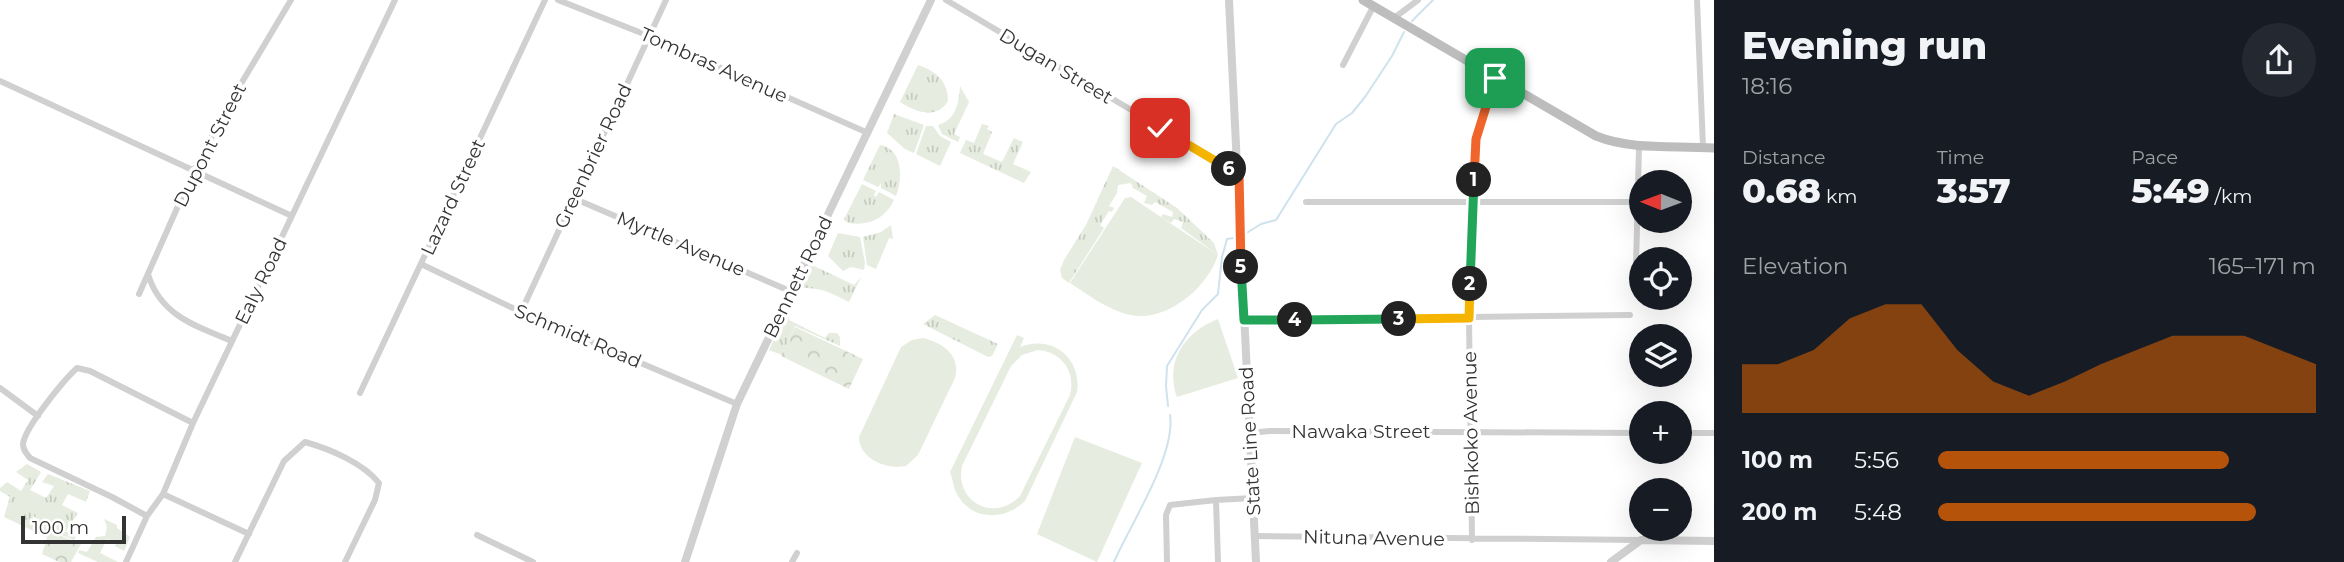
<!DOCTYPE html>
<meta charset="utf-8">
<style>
:root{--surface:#171b24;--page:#242831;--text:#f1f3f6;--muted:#9ea1a6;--accent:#b45309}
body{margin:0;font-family:Montserrat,sans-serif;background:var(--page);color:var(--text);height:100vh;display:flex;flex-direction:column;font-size:26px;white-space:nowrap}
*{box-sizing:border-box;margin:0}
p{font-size:23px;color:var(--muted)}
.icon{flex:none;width:38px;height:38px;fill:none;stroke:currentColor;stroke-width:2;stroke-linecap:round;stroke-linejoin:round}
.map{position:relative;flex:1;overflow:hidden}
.details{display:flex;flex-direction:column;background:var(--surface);width:630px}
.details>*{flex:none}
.needle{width:46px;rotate:271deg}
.buttons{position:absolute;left:1629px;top:170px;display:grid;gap:14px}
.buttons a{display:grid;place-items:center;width:63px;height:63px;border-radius:50%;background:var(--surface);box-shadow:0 7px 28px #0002;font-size:35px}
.scale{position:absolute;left:21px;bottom:18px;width:105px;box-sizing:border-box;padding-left:7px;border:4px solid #333;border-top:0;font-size:19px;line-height:24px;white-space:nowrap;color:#333;-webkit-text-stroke:5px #fff;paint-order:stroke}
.pin{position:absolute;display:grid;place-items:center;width:60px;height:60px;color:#fff;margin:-30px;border-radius:14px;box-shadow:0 4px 10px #0006}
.km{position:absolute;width:35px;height:35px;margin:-18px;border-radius:50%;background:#222;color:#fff;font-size:19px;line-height:35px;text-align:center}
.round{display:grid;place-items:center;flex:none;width:74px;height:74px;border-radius:37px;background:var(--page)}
.overview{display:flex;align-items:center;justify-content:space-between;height:119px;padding:0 28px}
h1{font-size:38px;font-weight:800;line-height:52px}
.metrics{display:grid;grid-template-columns:repeat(3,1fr);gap:10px;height:119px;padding:7px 28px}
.metrics div{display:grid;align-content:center}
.metrics b{font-size:35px;font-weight:800}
.metrics small{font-size:19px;font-weight:400}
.metrics p{font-size:19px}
.chart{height:196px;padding:14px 28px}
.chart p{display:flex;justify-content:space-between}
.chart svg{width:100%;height:126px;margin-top:7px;fill:var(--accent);opacity:.7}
ul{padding:0 28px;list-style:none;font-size:23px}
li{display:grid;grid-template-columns:112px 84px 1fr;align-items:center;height:52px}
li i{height:18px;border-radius:9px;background:var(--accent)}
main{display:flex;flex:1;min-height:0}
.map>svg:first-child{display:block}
.grass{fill:url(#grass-tufts)}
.park{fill:url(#park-crowns)}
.pitch{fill:#e6ecdf;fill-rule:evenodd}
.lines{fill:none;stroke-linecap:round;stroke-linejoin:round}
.stream{stroke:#cfe2ee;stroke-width:2}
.minor{stroke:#d0d0d0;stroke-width:6}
.tertiary{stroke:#d0d0d0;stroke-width:8}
.secondary{stroke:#bdbdbd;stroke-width:9}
.split-1-casing{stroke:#fff;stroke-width:14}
.split-2-casing{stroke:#fff;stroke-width:14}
.split-3-casing{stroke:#fff;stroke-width:14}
.split-4-casing{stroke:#fff;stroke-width:14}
.split-5-casing{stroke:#fff;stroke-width:14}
.split-6-casing{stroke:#fff;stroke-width:14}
.split-7-casing{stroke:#fff;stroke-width:14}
.split-1{stroke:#f0652b;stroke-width:9}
.split-2{stroke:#22a559;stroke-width:9}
.split-3{stroke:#f5b400;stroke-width:9}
.split-4{stroke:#22a559;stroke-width:9}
.split-5{stroke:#22a559;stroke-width:9}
.split-6{stroke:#f0652b;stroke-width:9}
.split-7{stroke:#f5b400;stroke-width:9}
.labels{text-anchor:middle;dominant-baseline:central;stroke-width:7;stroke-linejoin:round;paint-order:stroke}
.street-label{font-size:19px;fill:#333;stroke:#fff}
</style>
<main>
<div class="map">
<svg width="1714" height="562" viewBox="0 0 1714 562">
<defs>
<pattern id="grass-tufts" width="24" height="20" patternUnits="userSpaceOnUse" patternTransform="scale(1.75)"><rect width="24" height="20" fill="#e6ecdf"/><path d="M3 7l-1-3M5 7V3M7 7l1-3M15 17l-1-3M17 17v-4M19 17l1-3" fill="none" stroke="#c6cbc0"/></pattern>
<pattern id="park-crowns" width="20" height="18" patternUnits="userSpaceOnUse" patternTransform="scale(1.75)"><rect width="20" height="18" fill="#e6ecdf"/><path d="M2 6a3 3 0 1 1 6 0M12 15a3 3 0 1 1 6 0" fill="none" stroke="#c6cbc0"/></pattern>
</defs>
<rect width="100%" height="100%" fill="#fff"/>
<!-- grass -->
<path class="grass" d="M918,65C936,71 948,81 948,101C937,120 915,112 900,102Z
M960,86L969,102L954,134L960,137L958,142L942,134L938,125C956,120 959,103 960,86Z
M894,114L924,125L914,153L905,149L887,133Z
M982,124L989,126L987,129L992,132L983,154L1002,162L1014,138L1023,142L1013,164L1031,172L1024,183L960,153L966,140L974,143Z
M926,126H933L940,136L951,142L940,166L916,154Z
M880,145C903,149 903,178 896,196L881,188V183L878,187L863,180Z
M1113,166L1177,208L1214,243L1218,255L1181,228L1183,222L1174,219L1171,223L1161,217L1163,214L1172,217L1173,212L1155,202L1152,205L1144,203L1147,196L1133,188L1131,183L1118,185L1117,193L1109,206L1114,208L1112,212L1109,211L1100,225L1104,228L1069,283L1062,278L1060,270L1064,260L1086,225Z
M862,184L876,191L874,195L876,197L879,192L894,200C885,219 869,226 848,223L844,219Z
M891,225L893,239L889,238L876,269L867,265L863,237L881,232Z
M838,233L860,237L865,263L864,270L851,267L843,271L828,256Z
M810,262H815L814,266L854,285L861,277L849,302C830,293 824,288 802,288L800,285Z
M786,313L789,315V320L825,338L829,333H837L840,337V346L795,326L782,355L769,350Z
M935,315L998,344L992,356L988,357L923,324Z
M27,464L41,472L30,490L46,498L54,486L42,482L48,474L90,491L86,502L68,494L62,505L78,513L66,531L76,537L74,540L49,530L46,537L4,517L10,497L0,491V488L7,482L21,491L28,480L16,472Z
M104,519L117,525V528L130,537L124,551L115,546L116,543L107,539L100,553L118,562H98L78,553L79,550L87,552L96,537L105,536L107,527Z"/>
<!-- park -->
<path class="park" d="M795,327L863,359L849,389L781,356Z
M49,531L81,544L71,562H59L42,554Z"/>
<!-- pitch -->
<path class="pitch" d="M1131,197L1218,255C1207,290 1161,327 1123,313C1104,307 1087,294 1070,283L1125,198Z
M1218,319L1238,378L1177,397C1164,361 1186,331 1218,319Z
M1017,335L1024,338L1020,347C1052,334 1082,358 1077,392L1025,501C1005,521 971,521 957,494C953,487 953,479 950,472ZM1038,350C1062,352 1076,372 1070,395L1020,496C995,523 954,502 962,466L1011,366L1022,355Z
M923,338C943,343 961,355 955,378L918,455L906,466C887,470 859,459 859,437L901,347L912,340Z
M1075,437L1142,463L1097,562L1037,534Z"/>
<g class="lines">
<!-- stream -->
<path class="stream" d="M1412,21L1433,0
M1245,234L1261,224L1276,220L1336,124L1352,113L1365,97L1392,56L1404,32
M1168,406L1166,386L1167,366L1202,310L1218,294L1222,257L1227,239L1234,238
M1114,562C1130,525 1176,455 1170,415"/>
<!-- minor -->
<path class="minor" d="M558,0L649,36L868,133
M946,0L1239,174
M1697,0L1703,147
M1394,18L1418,0
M1343,65L1373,7
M0,81L292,216
M573,198L790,291
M1306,202H1638
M421,264L521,312L737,404
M1636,266L1639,147
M148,274C160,315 195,326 232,341
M139,294L194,170L229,104L291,0
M521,312L666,0
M1243,320L1630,315
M0,388L38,416
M360,393L545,0
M1249,433L1270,431L1642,433
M1680,433H1714
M163,494L249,534
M1216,500L1253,498
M147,516L112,497L30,458C26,453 23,450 23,444C25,427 64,380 77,368L90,371L193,423
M477,535L533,562
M1255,536L1641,540
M1472,540L1469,318L1474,186L1476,139L1495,78
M126,562L147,516L163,494L193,423L395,0
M235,562L284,461L305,442C330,449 363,463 379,483L375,500L345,562
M792,562L797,553
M1167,562L1166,515L1170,505L1216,500L1218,562"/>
<!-- tertiary -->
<path class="tertiary" d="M1229,0L1256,562
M685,562L737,404L931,0
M1611,562L1641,540L1714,541"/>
<!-- secondary -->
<path class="secondary" d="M1363,0L1596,136C1634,151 1674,145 1714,148"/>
</g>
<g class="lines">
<!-- split-1 casing -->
<g class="split-1-casing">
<path id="split-1" d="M1474,180L1476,139L1495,78"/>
</g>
<!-- split-2 casing -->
<g class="split-2-casing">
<path id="split-2" d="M1470,284L1474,180"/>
</g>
<!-- split-3 casing -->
<g class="split-3-casing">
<path id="split-3" d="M1399,319L1469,318L1470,284"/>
</g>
<!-- split-4 casing -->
<g class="split-4-casing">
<path id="split-4" d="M1295,320L1399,319"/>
</g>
<!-- split-5 casing -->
<g class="split-5-casing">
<path id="split-5" d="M1241,267L1244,320H1295"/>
</g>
<!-- split-6 casing -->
<g class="split-6-casing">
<path id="split-6" d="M1229,169L1239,174L1241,267"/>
</g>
<!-- split-7 casing -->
<g class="split-7-casing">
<path id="split-7" d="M1160,128L1229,169"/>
</g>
<!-- split-1 -->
<use href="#split-1" class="split-1"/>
<!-- split-2 -->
<use href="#split-2" class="split-2"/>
<!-- split-3 -->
<use href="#split-3" class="split-3"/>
<!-- split-4 -->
<use href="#split-4" class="split-4"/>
<!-- split-5 -->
<use href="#split-5" class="split-5"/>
<!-- split-6 -->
<use href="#split-6" class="split-6"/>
<!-- split-7 -->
<use href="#split-7" class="split-7"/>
</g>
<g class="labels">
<!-- street labels -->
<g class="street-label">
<text transform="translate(714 65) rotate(24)">Tombras Avenue</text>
<text transform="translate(1056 66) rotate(31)">Dugan Street</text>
<text transform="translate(210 145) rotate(-63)">Dupont Street</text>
<text transform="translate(593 156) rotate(-65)">Greenbrier Road</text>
<text transform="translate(453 197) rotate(-65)">Lazard Street</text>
<text transform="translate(681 244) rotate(23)">Myrtle Avenue</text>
<text transform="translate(798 277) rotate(-64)">Bennett Road</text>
<text transform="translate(261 281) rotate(-64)">Ealy Road</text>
<text transform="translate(578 336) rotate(23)">Schmidt Road</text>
<text x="1361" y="431">Nawaka Street</text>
<text transform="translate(1471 433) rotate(-91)">Bishkoko Avenue</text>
<text transform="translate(1250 441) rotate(-93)">State Line Road</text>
<text transform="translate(1374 538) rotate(1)">Nituna Avenue</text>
</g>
</g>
</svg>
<div class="buttons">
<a><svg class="needle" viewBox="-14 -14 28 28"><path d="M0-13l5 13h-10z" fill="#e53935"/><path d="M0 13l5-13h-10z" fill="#9ea1a6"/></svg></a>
<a><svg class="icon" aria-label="locate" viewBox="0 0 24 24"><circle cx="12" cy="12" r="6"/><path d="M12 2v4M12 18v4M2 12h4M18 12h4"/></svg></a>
<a><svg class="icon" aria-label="layers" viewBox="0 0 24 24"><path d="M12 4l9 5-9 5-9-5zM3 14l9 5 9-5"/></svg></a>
<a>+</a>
<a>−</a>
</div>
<div class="scale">100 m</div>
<div class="pin" style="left:1495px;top:78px;background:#1e9e55"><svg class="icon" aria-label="arrive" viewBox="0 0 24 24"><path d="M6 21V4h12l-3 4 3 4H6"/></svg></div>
<div class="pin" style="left:1160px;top:128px;background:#d93025"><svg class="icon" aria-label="check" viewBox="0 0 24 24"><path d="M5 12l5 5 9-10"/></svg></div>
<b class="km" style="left:1474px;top:180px">1</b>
<b class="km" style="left:1470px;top:284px">2</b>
<b class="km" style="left:1399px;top:319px">3</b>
<b class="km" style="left:1295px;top:320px">4</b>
<b class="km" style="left:1241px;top:267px">5</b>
<b class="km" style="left:1229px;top:169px">6</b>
</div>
<section class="details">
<div class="overview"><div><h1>Evening run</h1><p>18:16</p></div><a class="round"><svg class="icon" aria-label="share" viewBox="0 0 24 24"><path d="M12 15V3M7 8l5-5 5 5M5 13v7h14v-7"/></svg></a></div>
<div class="metrics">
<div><p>Distance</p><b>0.68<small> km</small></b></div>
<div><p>Time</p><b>3:57</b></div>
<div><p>Pace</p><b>5:49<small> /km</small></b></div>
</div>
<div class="chart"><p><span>Elevation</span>165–171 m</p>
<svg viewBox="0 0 160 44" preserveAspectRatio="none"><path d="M0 44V27L10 27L20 22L30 11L40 6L50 6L60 22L70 33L80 38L90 33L100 27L110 22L120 17L130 17L140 17L150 22L160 27V44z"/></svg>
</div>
<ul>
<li><b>100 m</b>5:56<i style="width:77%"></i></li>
<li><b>200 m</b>5:48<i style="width:84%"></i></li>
</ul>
</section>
</main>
